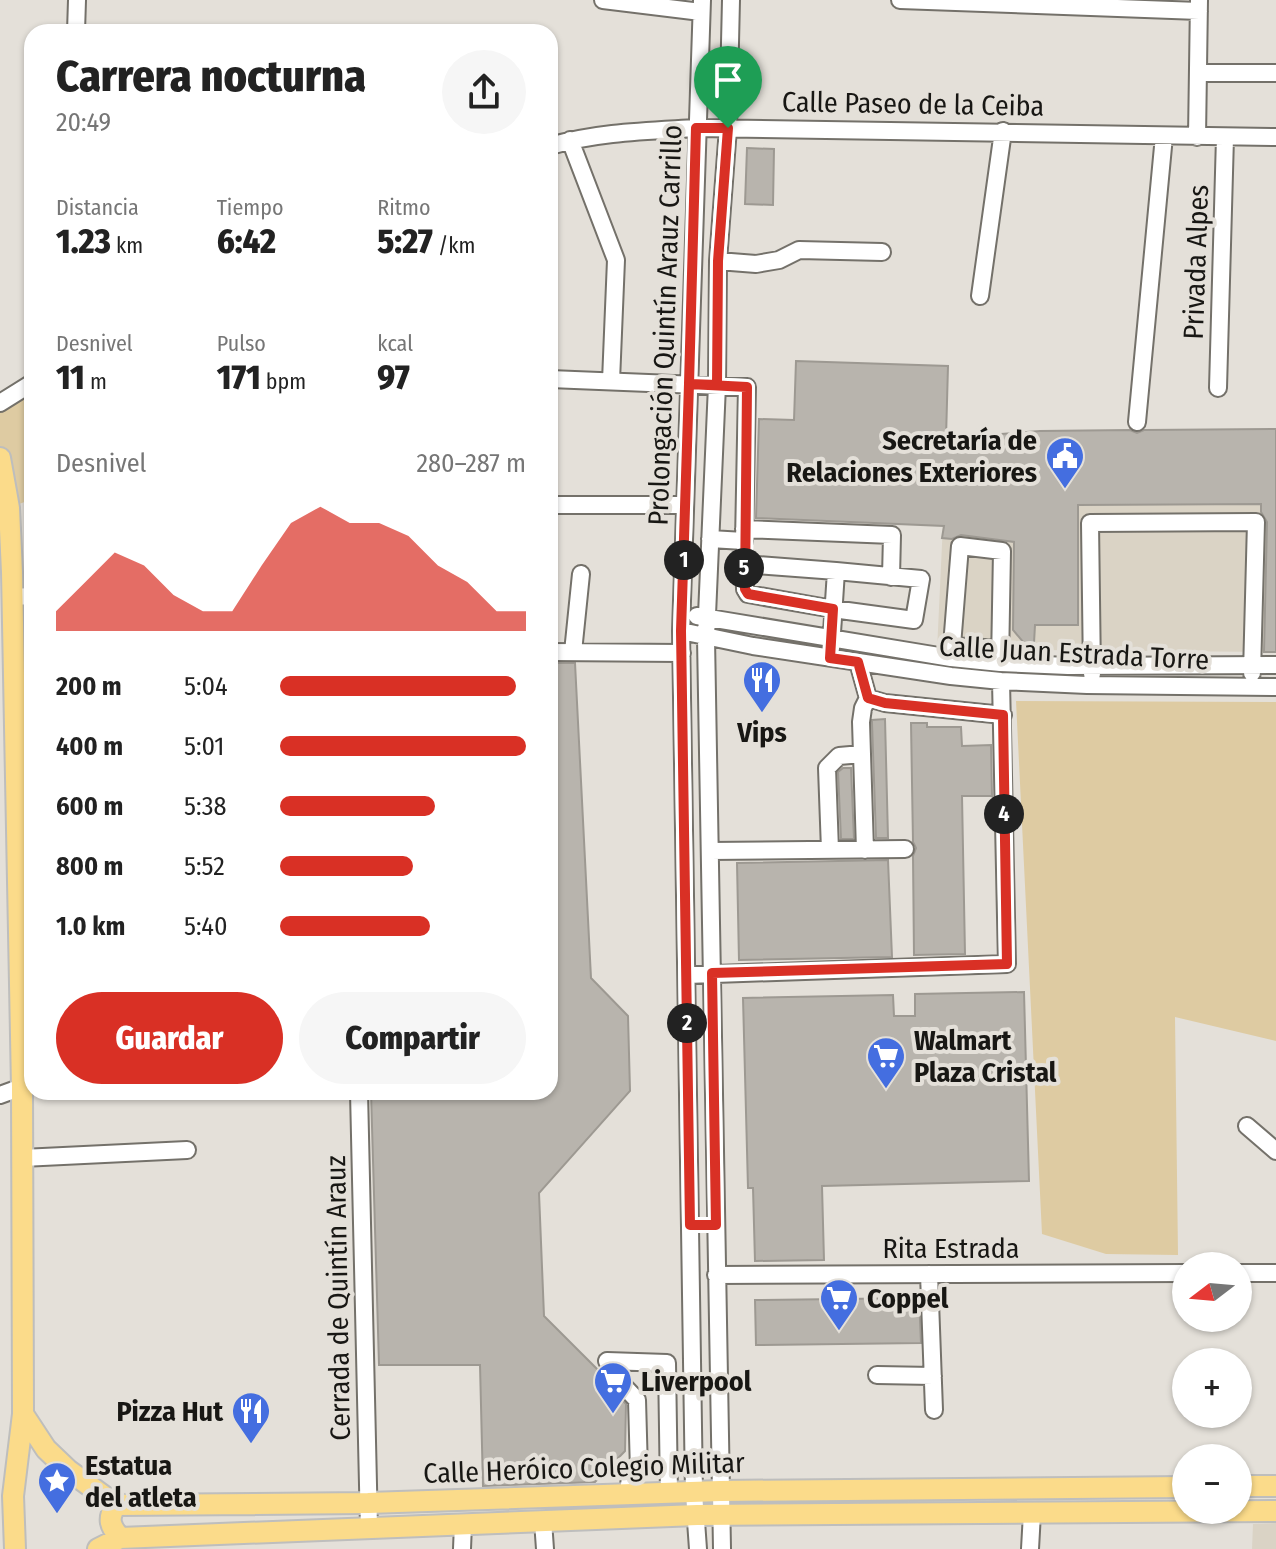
<!DOCTYPE html>
<html lang="es">
<meta charset="utf-8">
<style>
:root{--surface:#fff;--page:#f6f6f6;--text:#222;--muted:#767676;--accent:#d93025}
body{margin:0;font-family:"Fira Sans Condensed",sans-serif;background:var(--page);color:var(--text);height:100vh;display:flex;flex-direction:column;font-size:30px;white-space:nowrap}
*{box-sizing:border-box;margin:0}
p{font-size:26px;color:var(--muted)}
.icon{flex:none;width:44px;height:44px;fill:none;stroke:currentColor;stroke-width:2;stroke-linecap:round;stroke-linejoin:round}
.map{position:relative;flex:1;overflow:hidden}
.sheet{position:absolute;left:24px;top:24px;width:534px;height:1076px;display:flex;flex-direction:column;background:var(--surface);border-radius:24px;box-shadow:0 2px 6px #0004}
.sheet>*{flex:none}
.needle{width:52px;rotate:254deg}
.buttons{position:absolute;left:1172px;top:1252px;display:grid;gap:16px}
.buttons a{display:grid;place-items:center;width:80px;height:80px;border-radius:50%;background:var(--surface);box-shadow:0 2px 6px #0004;font-size:40px}
.pin{position:absolute;display:grid;place-items:center;width:68px;height:68px;color:#fff;margin:-82px -34px;border-radius:50% 50% 50% 0;rotate:-45deg;box-shadow:0 0 8px #0007}
.pin .icon{rotate:45deg}
.km{position:absolute;width:40px;height:40px;margin:-20px;border-radius:50%;background:#222;color:#fff;font-size:22px;line-height:40px;text-align:center}
.round{display:grid;place-items:center;flex:none;width:84px;height:84px;border-radius:42px;background:var(--page)}
.overview{display:flex;align-items:center;justify-content:space-between;height:136px;padding:0 32px}
h1{font-size:44px;font-weight:800;line-height:60px}
.figures{display:grid;grid-template-columns:repeat(3,1fr);gap:12px;height:136px;padding:8px 32px}
.figures div{display:grid;align-content:center}
.figures b{font-size:34px;font-weight:800}
.figures small{font-size:22px;font-weight:400}
.figures p{font-size:22px}
.chart{height:224px;padding:16px 32px}
.chart p{display:flex;justify-content:space-between}
.chart svg{width:100%;height:144px;margin-top:8px;fill:var(--accent);opacity:.7}
.cta{display:flex;gap:16px;margin-top:auto;padding:16px 32px}
.cta a{flex:1;height:92px;border-radius:48px;background:var(--accent);color:#fff;font-size:32px;font-weight:800;line-height:92px;text-align:center}
.cta a+a{background:var(--page);color:var(--text)}
ul{padding:0 32px;list-style:none;font-size:26px}
li{display:grid;grid-template-columns:128px 96px 1fr;align-items:center;height:60px}
li i{height:20px;border-radius:10px;background:var(--accent)}
.map>svg:first-child{display:block}
.built{fill:#dad3c5}
.green{fill:#decba2}
.building{fill:#b8b4ad;stroke:#9d9992;stroke-width:2}
.lines{fill:none;stroke-linecap:round;stroke-linejoin:round}
.minor-casing{stroke:#74716a;stroke-width:20}
.major-casing{stroke:#bebebd;stroke-width:24}
.minor{stroke:#fff;stroke-width:16}
.major{stroke:#fbdb8a;stroke-width:20}
.route-casing{stroke:#fff;stroke-width:16}
.route{stroke:#d93025;stroke-width:10}
.labels{text-anchor:middle;dominant-baseline:central;stroke-width:8;stroke-linejoin:round;paint-order:stroke}
.street-label{font-size:28px;fill:#181714;stroke:#e4e0d9}
.poi-label{font-size:28px;font-weight:bold;fill:#181714;stroke:#e4e0d9;text-anchor:start}
</style>
<div class="map">
<svg width="1276" height="1549" viewBox="0 0 1276 1549">
<rect width="100%" height="100%" fill="#e4e0d9"/>
<!-- built -->
<path class="built" d="M1276,429V652L1035,650L1034,658L937,651L947,438L1040,431Z
M1276,1523V1549H1252L1253,1524Z"/>
<!-- green -->
<path class="green" d="M32,384V499L9,508L0,458V403Z
M1016,701L1276,702V1041L1175,1017L1178,1255L1106,1254L1042,1234Z"/>
<!-- building -->
<path class="building" d="M747,148L774,149L773,205L745,204Z
M796,361L948,366L946,438L1040,431L1130,430L1137,433L1144,430L1276,429V652H1264L1267,522L1261,512V504L1078,505V625H1035L1034,643H1024L1013,630L1014,542L961,535L952,539L942,538L944,526L756,518L759,419L794,420Z
M550,663H575L591,978L628,1016L630,1091L539,1193L544,1316L600,1372L609,1386L626,1404L625,1451L595,1482L483,1486L480,1365H379L371,1092H550Z
M885,719L888,838H876L872,723V720Z
M911,723H927V727H961L962,746L991,745L992,796H962L965,954L914,955L913,856L916,848L913,842Z
M843,768H851L854,839H841L838,772Z
M888,860L892,957L739,960L737,863Z
M1024,992L1029,1181L822,1186L824,1260L755,1261L753,1188H748L743,998L893,995L894,1016H915V994Z
M919,1298L921,1343L756,1345L755,1300Z"/>
<g class="lines">
<!-- minor casing -->
<g class="minor-casing">
<path id="minor" d="M603,0L701,12
M900,0L1199,11
M76,32L77,0
M1199,73H1276
M1197,137L1199,0
M570,140L616,260L611,381
M550,146C597,132 648,131 696,128L1276,137
M718,261L756,264L779,260L799,250L882,252
M980,296L1003,131
M550,379L747,387L744,541L710,539
M1218,388L1225,137
M0,403L32,383
M1137,422L1164,136
M550,505H685
M744,529L892,535L891,577
M744,553V564L836,571L831,648
M744,564L745,589L748,594L833,609L914,620L921,579L836,571
M13,597L32,596
M697,616L951,658L1000,663L1068,666L1276,665
M681,631L753,646L951,676L1001,681L1087,685L1276,687
M952,646L1000,649
M550,652L682,653
M573,652L581,574
M951,658L960,546L1002,551L1000,663
M858,662L868,698L885,703L1003,715
M1092,674L1090,523L1256,522L1252,673
M830,850L827,768L839,756L862,754
M865,850L861,722L863,708L868,698
M710,851L905,849
M687,975L1007,964L1001,681
M359,1092L369,1528
M0,1095L22,1087
M1247,1126L1276,1151
M22,1158L187,1150
M1238,1273H1276
M929,1274L934,1410
M716,1275L1186,1273
M877,1375L933,1376
M628,1495C629,1484 628,1476 639,1471L637,1400L617,1379L607,1361L667,1363L669,1494
M543,1521L545,1549
M462,1549L463,1524
M698,1549L694,1493L681,631L702,0
M722,1549L706,638L717,385L718,261L728,128L731,0
M1030,1549L1032,1513"/>
</g>
<!-- major casing -->
<g class="major-casing">
<path id="major" d="M0,458L9,508L12,572L22,1087L23,1414L13,1496L15,1549
M23,1414L46,1449L68,1470L116,1505L368,1503L720,1491L1186,1487
M1238,1486H1276
M116,1505C107,1519 110,1526 120,1538
M98,1549L120,1538L697,1515L1276,1511"/>
</g>
<!-- minor -->
<use href="#minor" class="minor"/>
<!-- major -->
<use href="#major" class="major"/>
</g>
<g class="lines">
<!-- route casing -->
<g class="route-casing">
<path id="route" d="M728,128L718,261L717,385L689,384L681,631L690,1225H716L712,973L1007,964L1003,715L885,703L868,698L858,662L830,658L833,609L748,594L745,589L747,387L689,384L696,128H728"/>
</g>
<!-- route -->
<use href="#route" class="route"/>
</g>
<!-- icons -->
<defs>
<g id="civic-pin" transform="scale(2)"><path d="M0 17L-7.5 6A9.5 9.5 0 1 1 7.5 6Z" fill="#446ee0" stroke="#e4e0d9"/><path d="M-.6-6.5H3V-4.5H.6V-3L4-1V1h2V6H-6V1h2V-1L-.6-3ZM-1.2 2.5V6h2.4V2.5Z" fill="#fff"/></g>
<g id="restaurant-pin" transform="scale(2)"><path d="M0 17L-7.5 6A9.5 9.5 0 1 1 7.5 6Z" fill="#446ee0" stroke="#e4e0d9"/><path d="M-5-6h1v4h1v-4h1v4h1v-4h1v5L-1.5 .5V6h-2V.5L-5-1ZM5-6V6H3V1.5H1.5Q1.5-4 5-6Z" fill="#fff"/></g>
<g id="supermarket-pin" transform="scale(2)"><path d="M0 17L-7.5 6A9.5 9.5 0 1 1 7.5 6Z" fill="#446ee0" stroke="#e4e0d9"/><path d="M-6-5.5h2.5l.6 2H6L4.5 2H-2.5L-4.4-4H-6ZM-1.5 3.2a1.3 1.3 0 1 0 .1 0ZM3 3.2a1.3 1.3 0 1 0 .1 0Z" fill="#fff"/></g>
<g id="sight-pin" transform="scale(2)"><path d="M0 17L-7.5 6A9.5 9.5 0 1 1 7.5 6Z" fill="#446ee0" stroke="#e4e0d9"/><path d="M0-6L1.8-2.2L6-1.7L2.9 1.2L3.7 5.4L0 3.3L-3.7 5.4L-2.9 1.2L-6-1.7L-1.8-2.2Z" fill="#fff"/></g>
</defs>
<g fill-rule="evenodd">
<use href="#civic-pin" x="1065" y="456"/>
<use href="#restaurant-pin" x="762" y="680"/>
<use href="#supermarket-pin" x="886" y="1056"/>
<use href="#supermarket-pin" x="839" y="1298"/>
<use href="#supermarket-pin" x="613" y="1381"/>
<use href="#restaurant-pin" x="251" y="1411"/>
<use href="#sight-pin" x="57" y="1481"/>
</g>
<g class="labels">
<!-- street labels -->
<g class="street-label">
<text transform="translate(913 104) rotate(1)">Calle Paseo de la Ceiba</text>
<text transform="translate(1196 262) rotate(-88)">Privada Alpes</text>
<text transform="translate(665 325) rotate(-88)">Prolongación Quintín Arauz Carrillo</text>
<text transform="translate(1074 653) rotate(3)">Calle Juan Estrada Torre</text>
<text x="951" y="1248">Rita Estrada</text>
<text transform="translate(338 1298) rotate(-91)">Cerrada de Quintín Arauz</text>
<text transform="translate(584 1468) rotate(-2)">Calle Heróico Colegio Militar</text>
</g>
<!-- poi labels -->
<g class="poi-label">
<text x="1037" y="440" text-anchor="end">Secretaría de<tspan x="1037" dy="32">Relaciones Exteriores</tspan></text>
<text x="762" y="732" text-anchor="middle">Vips</text>
<text x="914" y="1040">Walmart<tspan x="914" dy="32">Plaza Cristal</tspan></text>
<text x="867" y="1298">Coppel</text>
<text x="641" y="1381">Liverpool</text>
<text x="223" y="1411" text-anchor="end">Pizza Hut</text>
<text x="85" y="1465">Estatua<tspan x="85" dy="32">del atleta</tspan></text>
</g>
</g>
</svg>
<div class="buttons">
<a><svg class="needle" viewBox="-14 -14 28 28"><path d="M0-13l5 13h-10z" fill="#e53935"/><path d="M0 13l5-13h-10z" fill="#767676"/></svg></a>
<a>+</a>
<a>−</a>
</div>
<div class="pin" style="left:728px;top:128px;background:#1e9e55"><svg class="icon" aria-label="arrive" viewBox="0 0 24 24"><path d="M6 21V4h12l-3 4 3 4H6"/></svg></div>
<b class="km" style="left:684px;top:560px">1</b>
<b class="km" style="left:687px;top:1023px">2</b>
<b class="km" style="left:1004px;top:814px">4</b>
<b class="km" style="left:744px;top:568px">5</b>
<section class="sheet">
<div class="overview"><div><h1>Carrera nocturna</h1><p>20:49</p></div><a class="round"><svg class="icon" aria-label="share" viewBox="0 0 24 24"><path d="M12 15V3M7 8l5-5 5 5M5 13v7h14v-7"/></svg></a></div>
<div class="figures">
<div><p>Distancia</p><b>1.23<small> km</small></b></div>
<div><p>Tiempo</p><b>6:42</b></div>
<div><p>Ritmo</p><b>5:27<small> /km</small></b></div>
</div>
<div class="figures">
<div><p>Desnivel</p><b>11<small> m</small></b></div>
<div><p>Pulso</p><b>171<small> bpm</small></b></div>
<div><p>kcal</p><b>97</b></div>
</div>
<div class="chart"><p><span>Desnivel</span>280–287 m</p>
<svg viewBox="0 0 160 44" preserveAspectRatio="none"><path d="M0 44V38L10 29L20 20L30 24L40 33L50 38L60 38L70 24L80 11L90 6L100 11L110 11L120 15L130 24L140 29L150 38L160 38V44z"/></svg>
</div>
<ul>
<li><b>200 m</b>5:04<i style="width:96%"></i></li>
<li><b>400 m</b>5:01<i style="width:100%"></i></li>
<li><b>600 m</b>5:38<i style="width:63%"></i></li>
<li><b>800 m</b>5:52<i style="width:54%"></i></li>
<li><b>1.0 km</b>5:40<i style="width:61%"></i></li>
</ul>
<div class="cta"><a>Guardar</a><a>Compartir</a></div>
</section>
</div>
